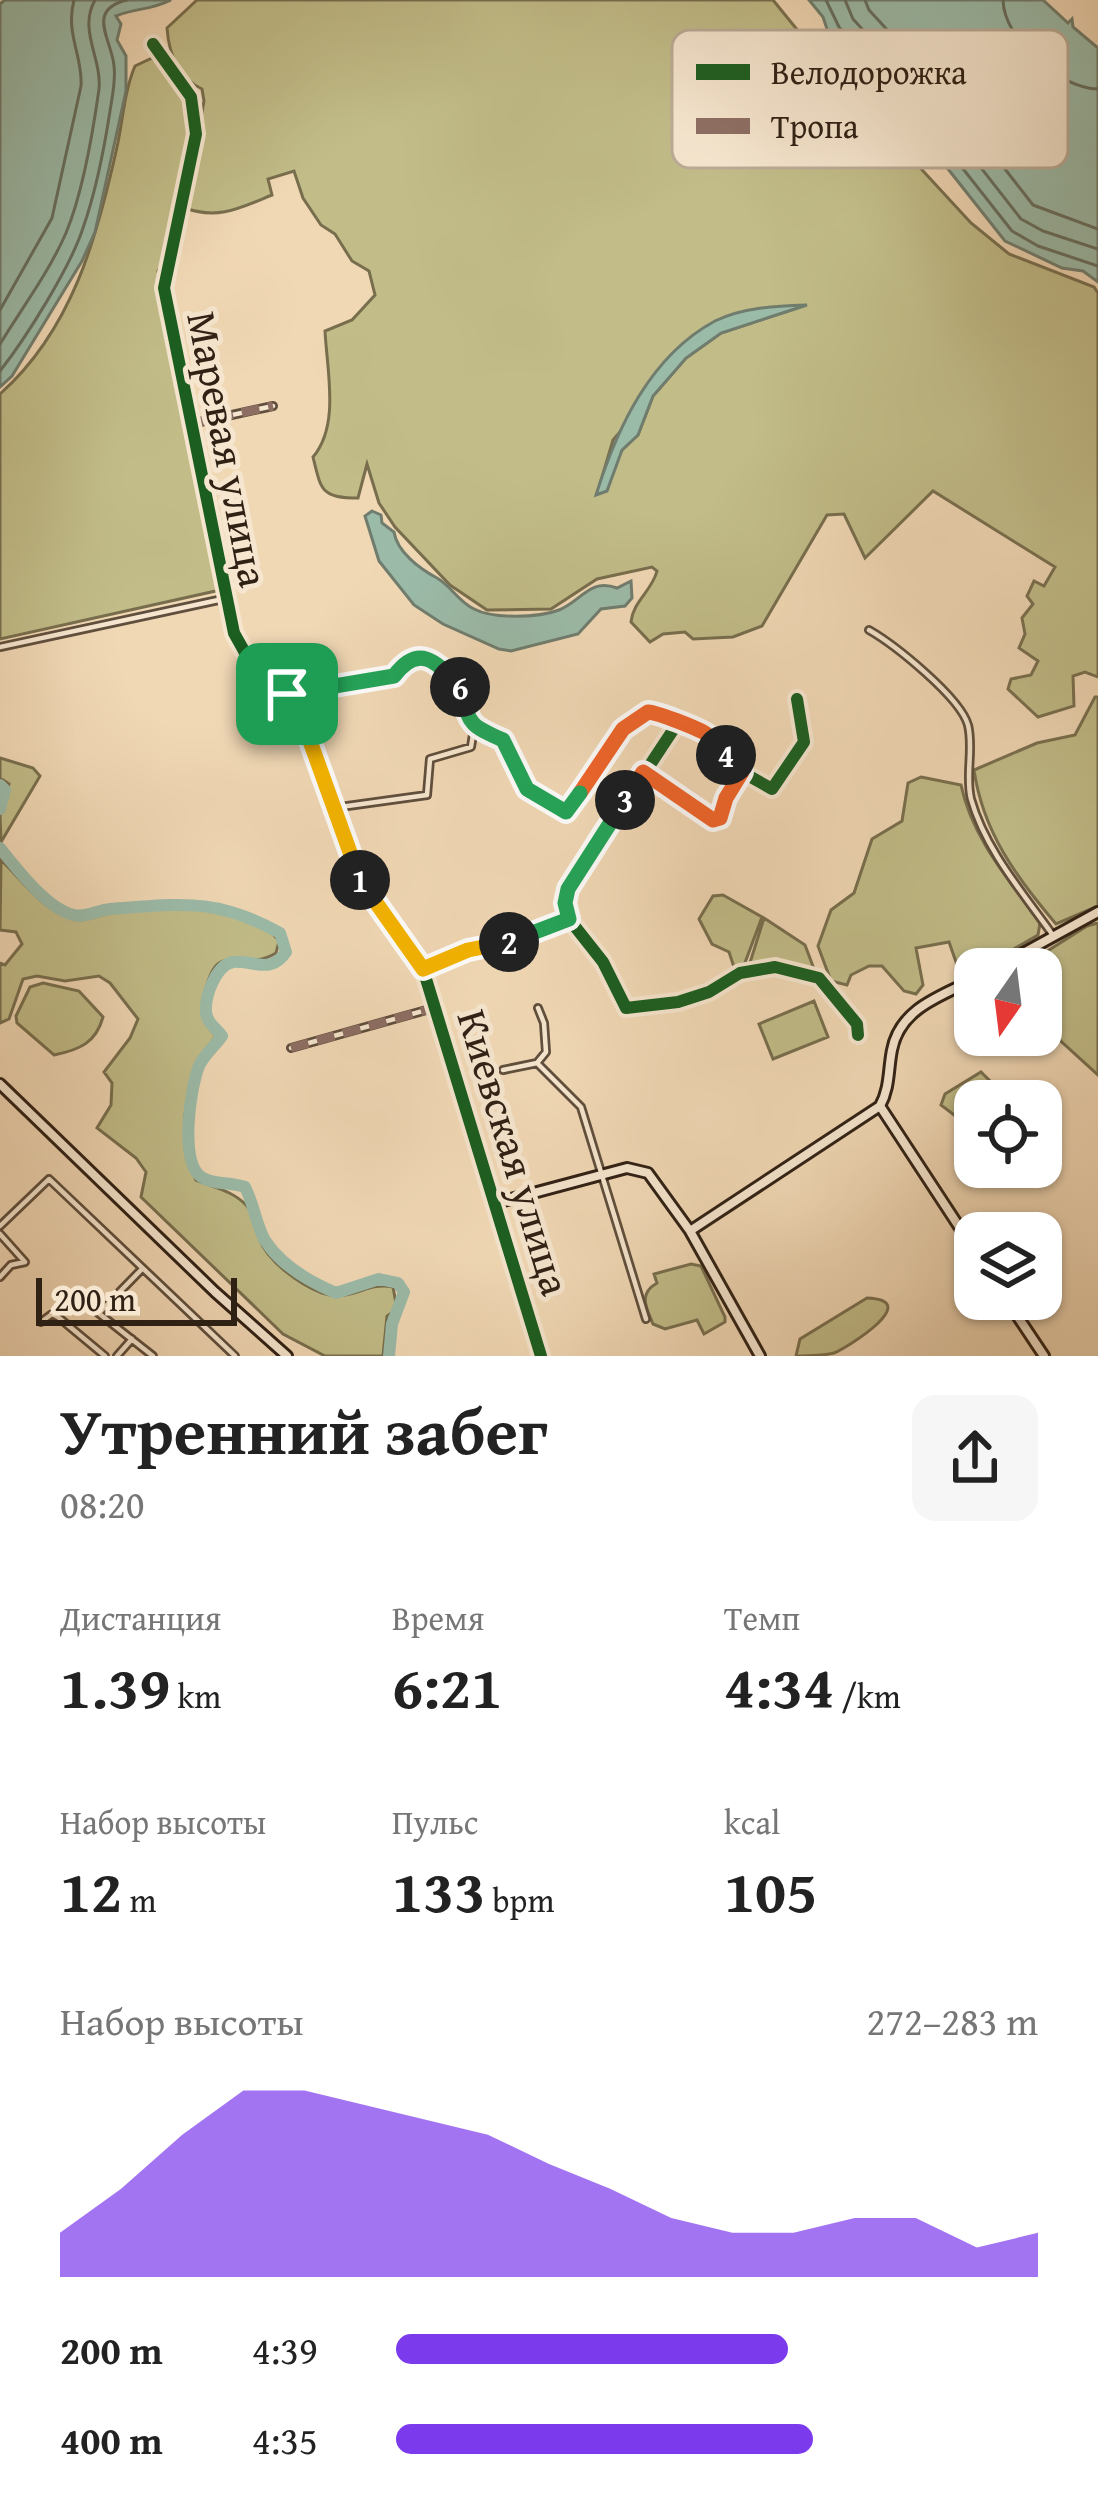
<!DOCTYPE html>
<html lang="ru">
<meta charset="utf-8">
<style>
:root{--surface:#fff;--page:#f6f6f6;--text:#222;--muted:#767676;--accent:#7c3aed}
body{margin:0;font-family:"Gentium Book Plus",serif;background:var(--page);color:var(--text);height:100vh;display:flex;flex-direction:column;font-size:45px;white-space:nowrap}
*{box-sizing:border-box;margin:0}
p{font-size:39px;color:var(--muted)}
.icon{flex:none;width:66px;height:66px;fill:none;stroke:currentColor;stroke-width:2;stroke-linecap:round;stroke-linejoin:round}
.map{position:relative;height:1356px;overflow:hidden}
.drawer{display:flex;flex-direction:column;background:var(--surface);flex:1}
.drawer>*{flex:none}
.needle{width:78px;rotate:194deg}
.buttons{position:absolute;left:954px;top:948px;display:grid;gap:24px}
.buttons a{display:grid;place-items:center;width:108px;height:108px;border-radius:24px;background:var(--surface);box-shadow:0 3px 9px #0004;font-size:60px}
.scale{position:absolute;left:36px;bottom:30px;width:201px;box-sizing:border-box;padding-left:12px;border:6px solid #302115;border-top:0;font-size:33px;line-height:42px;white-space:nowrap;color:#302115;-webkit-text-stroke:9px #f6e6cf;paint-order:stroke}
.pin{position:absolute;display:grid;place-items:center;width:102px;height:102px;color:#fff;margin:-51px;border-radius:24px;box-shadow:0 6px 18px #0006}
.km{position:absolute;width:60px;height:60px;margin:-30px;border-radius:50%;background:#222;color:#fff;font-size:33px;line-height:60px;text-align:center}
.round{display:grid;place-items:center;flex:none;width:126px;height:126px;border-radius:24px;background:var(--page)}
.headline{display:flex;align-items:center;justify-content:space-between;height:204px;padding:0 60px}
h1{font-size:66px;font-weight:700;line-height:90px}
.stats{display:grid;grid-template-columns:repeat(3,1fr);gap:18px;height:204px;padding:12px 60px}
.stats div{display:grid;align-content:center}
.stats b{font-size:60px;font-weight:700}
.stats small{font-size:33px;font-weight:400}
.stats p{font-size:33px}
.chart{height:336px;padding:24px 60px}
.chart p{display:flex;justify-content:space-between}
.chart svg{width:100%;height:216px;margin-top:12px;fill:var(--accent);opacity:.7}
ul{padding:0 60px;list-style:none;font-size:39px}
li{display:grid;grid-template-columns:192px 144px 1fr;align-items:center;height:90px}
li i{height:30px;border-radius:15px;background:var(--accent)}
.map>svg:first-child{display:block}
.green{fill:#c1bc88;stroke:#786e4e;stroke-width:3;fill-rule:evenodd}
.water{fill:#9bbba9;stroke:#707d6e;stroke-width:3}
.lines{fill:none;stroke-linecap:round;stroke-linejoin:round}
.shore{stroke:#666e5f;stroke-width:3}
.river{stroke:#9bbba9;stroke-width:12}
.street-casing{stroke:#604f3d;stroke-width:10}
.secondary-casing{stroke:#302115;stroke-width:14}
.street{stroke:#f6e6cf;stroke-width:4.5}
.secondary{stroke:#f6e6cf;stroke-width:8}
.quiet{stroke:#8d6e63;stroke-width:9;stroke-dasharray:18 9;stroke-linecap:butt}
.cycleway-casing{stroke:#f6e6cf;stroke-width:20}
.cycleway{stroke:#1b5e20;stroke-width:12}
.split-1-casing{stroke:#fff;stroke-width:24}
.split-2-casing{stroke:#fff;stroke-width:24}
.split-3-casing{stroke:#fff;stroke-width:24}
.split-4-casing{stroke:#fff;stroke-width:24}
.split-5-casing{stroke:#fff;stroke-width:24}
.split-6-casing{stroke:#fff;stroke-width:24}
.split-7-casing{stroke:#fff;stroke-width:24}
.split-1{stroke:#f5b400;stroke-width:15}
.split-2{stroke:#f5b400;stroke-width:15}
.split-3{stroke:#22a559;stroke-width:15}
.split-4{stroke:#f0652b;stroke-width:15}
.split-5{stroke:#f0652b;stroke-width:15}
.split-6{stroke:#22a559;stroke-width:15}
.split-7{stroke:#22a559;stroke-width:15}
.labels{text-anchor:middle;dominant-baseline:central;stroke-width:10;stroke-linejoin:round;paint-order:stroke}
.street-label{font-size:42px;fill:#302115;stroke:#f6e6cf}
.key{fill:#f6e6cf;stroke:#bbab97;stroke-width:3}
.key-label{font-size:33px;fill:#302115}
</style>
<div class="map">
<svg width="1098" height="1356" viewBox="0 0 1098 1356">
<rect width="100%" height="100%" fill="#f1d8b5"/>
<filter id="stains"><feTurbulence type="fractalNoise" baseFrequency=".00167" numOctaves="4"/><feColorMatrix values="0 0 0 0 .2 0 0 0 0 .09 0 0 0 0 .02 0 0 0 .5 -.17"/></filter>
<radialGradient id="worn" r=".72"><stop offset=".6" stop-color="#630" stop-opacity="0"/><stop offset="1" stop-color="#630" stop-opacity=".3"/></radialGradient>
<!-- green -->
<path class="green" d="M197,0H773L830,70L971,223L1009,254L1094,287L1098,293V677L1085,672L1073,676L1074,706L1038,717L1008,689L1011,679L1031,675L1038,661L1019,648L1025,634L1022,618L1033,604L1027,596L1034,581L1044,586L1055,567L933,491L865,558L844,514L827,515L762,626L733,637L693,639L685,632L663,634L650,642L631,622C633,601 652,591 657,571L652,567L597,579L551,609L487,610L450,585L395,527L379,503L367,464L358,498C321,498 321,490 313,457C340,425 327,371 325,331L352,320L375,295L369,271L352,261L335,234L321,225L303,198L294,171L268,179L272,195C240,208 218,220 185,208L204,101L202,89C179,78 169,56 167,28ZM800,307L721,333L686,358L653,396L638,435L622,450L597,494L613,440L716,321Z
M152,58L177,79L194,132L170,248L158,271L220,590L0,639V394C72,330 97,238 117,147C123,120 124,92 135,66Z
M1095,697H1098V906L1056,924C1016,877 983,832 974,770L1037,743L1075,735Z
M0,758L33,768L40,776L1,842L0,815L9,784L0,778Z
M921,777L961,785C972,838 1009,880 1040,923L1038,935L962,979L949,942L916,948L923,985L916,994L904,991L882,966H869L851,975L847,985L831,981L818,946L831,910L854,893L872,839L902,821L908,783Z
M1,860C23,881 42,910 73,919C85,922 98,915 110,913C155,906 248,900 279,941L276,953C241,975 215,933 204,999C201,1015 205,1025 216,1036C185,1078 174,1132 196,1180C213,1187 233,1191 246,1205C257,1217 254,1225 259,1238C267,1261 300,1285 322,1293C352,1303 366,1281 393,1287L397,1309L387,1316L383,1356H325L283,1334L141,1197L146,1172L136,1158L97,1128L111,1105L112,1083L104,1072L130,1038L138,1019L110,983L99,976L65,981L37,976L23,979L9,1019L0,1023V963L5,965L22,944L16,932L0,930Z
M723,895L762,917L743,968L736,973L729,952L712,944L699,919L713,896Z
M764,918L805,945L814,969L811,973L781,966L748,969Z
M1098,923V1075L1041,1023V969H1019L1087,926Z
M43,983L79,991L103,1017C96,1043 79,1050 54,1055L17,1023L16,1016L30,987Z
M814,1001L828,1037L773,1059L759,1024Z
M981,1072L1002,1093L999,1101H975V1125L970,1127L941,1105L945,1094Z
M691,1264L701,1266L725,1317V1322L704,1334L697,1320L665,1329L653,1324C646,1307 638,1294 657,1283L654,1274Z
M867,1298C924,1300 848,1347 834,1353C823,1356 808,1356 796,1356L800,1339Z"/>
<!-- water -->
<path class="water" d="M5,0H171C149,11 138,7 116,16L121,24L117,40L126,56V91L95,232L82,261L12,376L0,387V4Z
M809,0H1043L1068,23L1072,19L1073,27L1098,48V282L1083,271L1062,268L1005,241L914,126L828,32L823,17Z
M807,305L721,333L686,358L653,396L638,435L622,450L607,491L596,495C617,428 650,356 715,321C743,307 777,306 807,305Z
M372,511L381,515L382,523L394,532C397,552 420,569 437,578C451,586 459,602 474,609C493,619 538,618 559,610C582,601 589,578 617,588L631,581L632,598L625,606L601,609L578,634L511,651L499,649L443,624L414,605L379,561L365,516Z"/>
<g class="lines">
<!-- shore -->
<path class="shore" d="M826,0L839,27L923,118L1012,231L1038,246L1098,266
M845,0L853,19L935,109L1021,219L1043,231L1098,249
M865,0L869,10L949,97L1033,205L1098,229
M1003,0C1004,40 1059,88 1098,89
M0,310L52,218L81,86C83,56 65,34 74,0
M0,344C22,308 49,272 66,233C83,192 93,132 99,89C102,58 78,30 95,0
M0,371C26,338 70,268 83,228C96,191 104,150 110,111C112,97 116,81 114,66C112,40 85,10 127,0"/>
<!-- river -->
<path class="river" d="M0,785L5,790L0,809
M0,848C17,869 47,909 74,915C86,918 98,910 110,909C181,904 215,897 280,933L286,952C270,975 255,960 233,962C216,965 205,996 206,1011C206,1022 216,1028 222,1036C215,1046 204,1055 199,1066C190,1089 180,1159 200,1176C211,1185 231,1182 245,1187C254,1204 257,1229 266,1242C282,1266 310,1282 336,1293L379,1279L398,1283L404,1292L392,1324L389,1356"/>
<!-- street casing -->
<g class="street-casing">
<path id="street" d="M153,44L191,97L196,134L164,288L234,633L253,667L297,705L359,879L423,969L496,1201
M191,424L273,406
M869,630C895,645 960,697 968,725C974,749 965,775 971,799C985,849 1023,893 1052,934
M0,647L223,599
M287,694L394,676C413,650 429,653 450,675C453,679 461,686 462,690C468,705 464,715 474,728
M797,699L804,742L772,789L742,772L705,733L677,724L568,889L565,903L569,919L603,962L626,1008L678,1002L709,992L740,973L775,967L819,978L857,1024L858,1035
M643,773L713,820L720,819L726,798L742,772
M333,808L427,795L430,759L471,747L474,728L503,740L527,789L566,812L623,729L648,711L666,714L675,723
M423,969L468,950L496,947L569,919
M291,1048L437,1007
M537,1063L546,1052L544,1023L538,1008
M503,1070L537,1063L581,1107L646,1319
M0,1226L49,1179L235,1356
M0,1234L25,1262L11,1265L0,1277
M78,1297L153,1356
M99,1313L141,1270
M41,1322L52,1314L58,1317L105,1356
M117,1356L132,1339"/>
</g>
<!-- secondary casing -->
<g class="secondary-casing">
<path id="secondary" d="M994,969L1098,912
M0,1084L215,1292L287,1356
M880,1106L975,1251
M690,1231L880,1106C890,1088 888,1070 892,1050C900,1008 941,996 975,979
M1006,1299L1044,1356
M541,1356L496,1203L627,1168L648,1173L690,1231L760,1356"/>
</g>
<!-- street -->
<use href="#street" class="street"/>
<!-- secondary -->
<use href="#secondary" class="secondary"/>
<!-- quiet -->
<path class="quiet" d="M189,424L273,406
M423,969L468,950L496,947L569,919
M291,1048L437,1007"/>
<!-- cycleway casing -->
<g class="cycleway-casing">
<path id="cycleway" d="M153,44L191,97L196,134L164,288L234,633L253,667L297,705L359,879L423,969L541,1356
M797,699L804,742L772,789L742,772L705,733L677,724L568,889L565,903L569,919L603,962L626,1008L678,1002L709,992L740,973L775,967L819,978L857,1024L858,1035"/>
</g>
<!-- cycleway -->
<use href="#cycleway" class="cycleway"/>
</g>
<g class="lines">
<!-- split-1 casing -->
<g class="split-1-casing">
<path id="split-1" d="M287,694L297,705L360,880"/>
</g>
<!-- split-2 casing -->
<g class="split-2-casing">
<path id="split-2" d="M360,880L423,969L468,950L509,942"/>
</g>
<!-- split-3 casing -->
<g class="split-3-casing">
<path id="split-3" d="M509,942L569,919L565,903L568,889L625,800"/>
</g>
<!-- split-4 casing -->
<g class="split-4-casing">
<path id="split-4" d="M625,800L643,772L713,820L720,818L726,798L742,772L726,755"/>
</g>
<!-- split-5 casing -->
<g class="split-5-casing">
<path id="split-5" d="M580,793L623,729L648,712C659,713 694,727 705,733C712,737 720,748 726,755"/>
</g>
<!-- split-6 casing -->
<g class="split-6-casing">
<path id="split-6" d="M460,687C470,723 466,724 503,740L527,789L566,812L580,793"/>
</g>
<!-- split-7 casing -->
<g class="split-7-casing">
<path id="split-7" d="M287,694L394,676C420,641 438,664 460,687"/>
</g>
<!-- split-1 -->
<use href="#split-1" class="split-1"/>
<!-- split-2 -->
<use href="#split-2" class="split-2"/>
<!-- split-3 -->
<use href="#split-3" class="split-3"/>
<!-- split-4 -->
<use href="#split-4" class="split-4"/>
<!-- split-5 -->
<use href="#split-5" class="split-5"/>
<!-- split-6 -->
<use href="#split-6" class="split-6"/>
<!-- split-7 -->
<use href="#split-7" class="split-7"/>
</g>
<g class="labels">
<!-- street labels -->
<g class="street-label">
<text transform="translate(229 449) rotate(79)">Маревая улица</text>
<text transform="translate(515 1152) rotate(73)">Киевская улица</text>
</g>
</g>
<!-- legend -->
<rect x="672" y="30" width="396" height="138" rx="18" class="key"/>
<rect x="696" y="64" width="54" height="16" fill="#1b5e20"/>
<rect x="696" y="118" width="54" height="16" fill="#8d6e63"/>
<g class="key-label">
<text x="771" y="84">Велодорожка</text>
<text x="771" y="138">Тропа</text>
</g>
<rect width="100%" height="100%" filter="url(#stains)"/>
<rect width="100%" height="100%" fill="url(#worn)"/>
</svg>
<div class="buttons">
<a><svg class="needle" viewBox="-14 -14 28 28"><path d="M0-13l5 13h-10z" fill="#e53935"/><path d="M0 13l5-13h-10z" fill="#767676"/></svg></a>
<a><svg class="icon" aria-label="locate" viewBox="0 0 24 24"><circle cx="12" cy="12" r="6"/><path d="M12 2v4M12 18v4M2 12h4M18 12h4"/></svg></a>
<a><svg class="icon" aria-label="layers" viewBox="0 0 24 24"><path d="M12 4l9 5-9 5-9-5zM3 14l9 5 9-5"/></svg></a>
</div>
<div class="scale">200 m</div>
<div class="pin" style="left:287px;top:694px;background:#1e9e55"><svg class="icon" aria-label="arrive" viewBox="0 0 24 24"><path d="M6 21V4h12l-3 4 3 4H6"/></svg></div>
<b class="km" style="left:360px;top:880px">1</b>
<b class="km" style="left:509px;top:942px">2</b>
<b class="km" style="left:625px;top:800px">3</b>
<b class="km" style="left:726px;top:755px">4</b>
<b class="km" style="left:460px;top:687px">6</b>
</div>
<section class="drawer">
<div class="headline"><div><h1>Утренний забег</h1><p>08:20</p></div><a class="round"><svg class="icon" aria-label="share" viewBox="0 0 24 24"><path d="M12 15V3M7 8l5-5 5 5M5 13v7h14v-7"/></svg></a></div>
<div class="stats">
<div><p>Дистанция</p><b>1.39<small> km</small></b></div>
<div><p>Время</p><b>6:21</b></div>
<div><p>Темп</p><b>4:34<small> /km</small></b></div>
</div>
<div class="stats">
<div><p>Набор высоты</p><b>12<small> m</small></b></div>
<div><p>Пульс</p><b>133<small> bpm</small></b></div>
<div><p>kcal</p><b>105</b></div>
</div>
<div class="chart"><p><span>Набор высоты</span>272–283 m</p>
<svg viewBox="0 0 160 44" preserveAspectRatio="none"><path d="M0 44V35L10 26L20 15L30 6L40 6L50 9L60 12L70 15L80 21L90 26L100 32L110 35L120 35L130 32L140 32L150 38L160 35V44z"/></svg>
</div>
<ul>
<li><b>200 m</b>4:39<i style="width:61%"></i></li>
<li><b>400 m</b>4:35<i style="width:65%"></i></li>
</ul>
</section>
